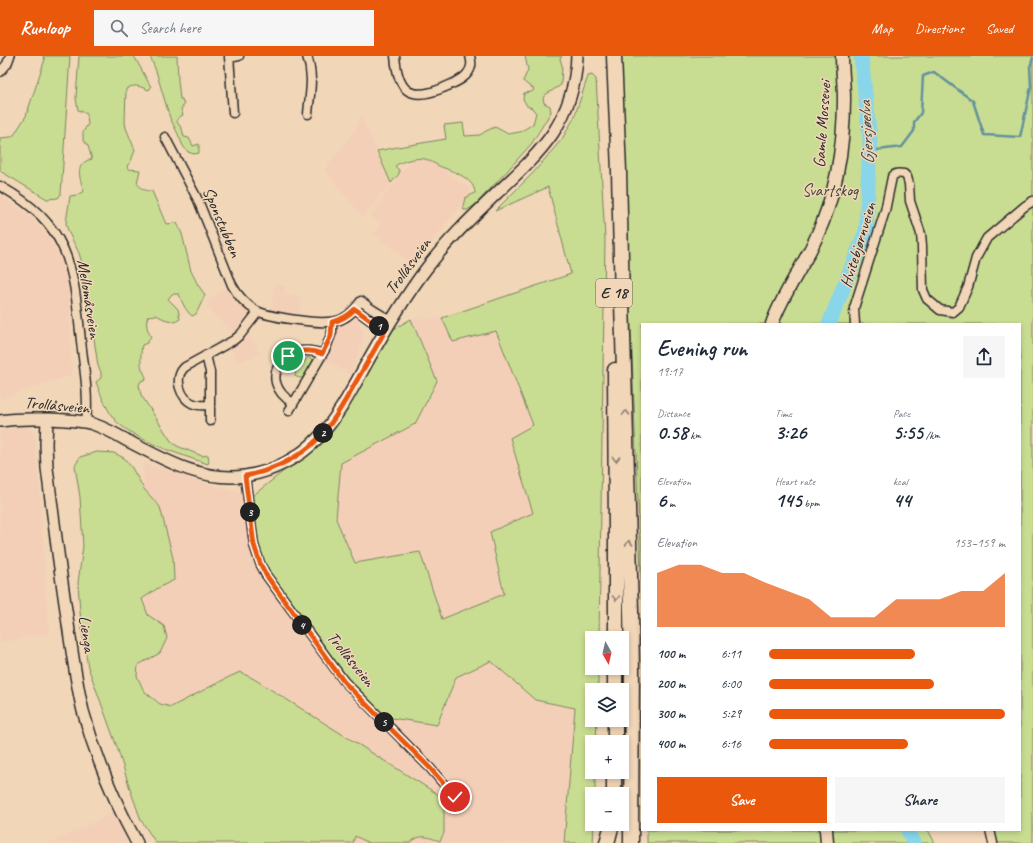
<!DOCTYPE html>
<meta charset="utf-8">
<style>
:root{--surface:#fff;--page:#f6f6f7;--text:#1f2937;--muted:#747a83;--accent:#ea580c}
body{margin:0;font-family:Caveat,sans-serif;background:var(--page);color:var(--text);height:100vh;display:flex;flex-direction:column;font-size:15px;white-space:nowrap}
*{box-sizing:border-box;margin:0}
p{font-size:13px;color:var(--muted)}
.icon{flex:none;width:22px;height:22px;fill:none;stroke:currentColor;stroke-width:2;stroke-linecap:round;stroke-linejoin:round}
.map{position:relative;flex:1;overflow:hidden}
.drawer{position:absolute;left:641px;top:267px;width:380px;height:508px;display:flex;flex-direction:column;background:var(--surface);border-radius:0px;box-shadow:0 2px 6px #0003}
.drawer>*{flex:none}
.needle{width:26px;rotate:172deg}
.buttons{position:absolute;left:585px;top:575px;display:grid;gap:8px}
.buttons a{display:grid;place-items:center;width:44px;height:44px;border-radius:0px;background:var(--surface);box-shadow:0 2px 6px #0003;font-size:20px}
.pin{position:absolute;display:grid;place-items:center;width:34px;height:34px;color:#fff;margin:-17px;border:2px solid #fff;border-radius:50%;box-shadow:0 1px 4px #0007}
.km{position:absolute;width:20px;height:20px;margin:-10px;border-radius:50%;background:#222;color:#fff;font-size:11px;line-height:20px;text-align:center}
.round{display:grid;place-items:center;flex:none;width:42px;height:42px;border-radius:0px;background:var(--page)}
.overview{display:flex;align-items:center;justify-content:space-between;height:68px;padding:0 16px}
h1{font-size:22px;font-weight:700;line-height:30px}
.stats{display:grid;grid-template-columns:repeat(3,1fr);gap:6px;height:68px;padding:4px 16px}
.stats div{display:grid;align-content:center}
.stats b{font-size:20px;font-weight:700}
.stats small{font-size:11px;font-weight:400}
.stats p{font-size:11px}
.chart{height:112px;padding:8px 16px}
.chart p{display:flex;justify-content:space-between}
.chart svg{width:100%;height:72px;margin-top:4px;fill:var(--accent);opacity:.7}
.primary-button{display:flex;gap:8px;margin-top:auto;padding:8px 16px}
.primary-button a{flex:1;height:46px;border-radius:0px;background:var(--accent);color:#fff;font-size:16px;font-weight:700;line-height:46px;text-align:center}
.primary-button a+a{background:var(--page);color:var(--text)}
ul{padding:0 16px;list-style:none;font-size:13px}
li{display:grid;grid-template-columns:64px 48px 1fr;align-items:center;height:30px}
li i{height:10px;border-radius:5px;background:var(--accent)}
header{display:flex;align-items:center;gap:24px;box-sizing:border-box;height:56px;padding:0 20px;background:var(--accent);color:#fff}
header strong{font-size:19px}
nav{display:flex;gap:22px;margin-inline-start:auto;font-size:14px}
.search{width:280px;height:36px;background:var(--page);display:flex;align-items:center;gap:10px;box-sizing:border-box;padding:0 14px;border-radius:0px;color:var(--muted);font-size:15px}
.map>svg:first-child{display:block}
.built{fill:#f4cfb8}
.green{fill:#c9dd92;stroke:#7a845e}
.lines{fill:none;stroke-linecap:round;stroke-linejoin:round}
.stream{stroke:#63919d;stroke-width:2.5}
.river{stroke:#89d5e9;stroke-width:15}
.minor-casing{stroke:#2b2b2b;stroke-width:11}
.tertiary-casing{stroke:#2b2b2b;stroke-width:14}
.secondary-casing{stroke:#2b2b2b;stroke-width:15}
.trunk-casing{stroke:#2b2b2b;stroke-width:17}
.minor{stroke:#f1d6b8;stroke-width:8}
.tertiary{stroke:#f1d6b8;stroke-width:11}
.secondary{stroke:#f1d6b8;stroke-width:12}
.trunk{stroke:#f1d6b8;stroke-width:14}
.oneway{stroke:#8e8072}
.route-casing{stroke:#fff;stroke-width:8}
.route{stroke:#ea580c;stroke-width:5}
.labels{text-anchor:middle;dominant-baseline:central;stroke-width:3;stroke-linejoin:round;paint-order:stroke}
.shield{fill:#f1d6b8;stroke:#665e55;stroke-width:1}
.shield-label{font-size:16px;font-weight:bold;fill:#2b2b2b}
.street-label{font-size:17px;fill:#2b2b2b;stroke:#f1d6b8}
.park-label{font-size:17px;fill:#43463a;stroke:#f1d6b8}
.water-label{font-size:18px;font-style:italic;fill:#394448;stroke:#f1d6b8}
</style>
<header>
<strong>Runloop</strong>
<div class="search"><svg class="icon" aria-label="search" viewBox="0 0 24 24"><circle cx="10" cy="10" r="6"/><path d="M15 15l6 6"/></svg>Search here</div>
<nav><a>Map</a><a>Directions</a><a>Saved</a></nav>
</header>
<div class="map">
<svg width="1033" height="787" viewBox="0 0 1033 787">
<rect width="100%" height="100%" fill="#f1d6b8"/>
<filter id="ink" filterUnits="userSpaceOnUse"><feTurbulence type="fractalNoise" baseFrequency=".025" numOctaves="2"/><feDisplacementMap in="SourceGraphic" scale="8" xChannelSelector="R" yChannelSelector="G"/><feConvolveMatrix kernelMatrix="1 2 1 2 8 2 1 2 1" color-interpolation-filters="sRGB"/></filter>
<g filter="url(#ink)">
<!-- built -->
<path class="built" d="M361,60L391,127L363,161L324,114L354,76Z
M412,103H425L439,109L449,119L455,122L469,132L470,134L469,138L414,209L408,205L374,178L381,169L378,165L370,161L384,139Z
M0,140L18,151L33,162L45,177L55,191L64,211L69,235L72,319L0,342Z
M276,228L285,231L284,238L285,239L300,241V254L298,260L271,257L273,233Z
M228,230L250,254L251,258L249,262L240,273L232,277L218,260L214,259L211,256L208,250V244Z
M442,262L453,286L496,275L533,369L510,383L533,457L490,476L504,538L442,563L420,496L354,507L336,462L341,407L415,368L437,326L411,263Z
M353,264L357,265L361,271L363,275V281L357,302L349,318L323,303L334,281L336,274L340,270Z
M248,276L249,280L253,284L259,298L237,307L233,296L229,291Z
M11,370H25L34,377L37,398L49,578L0,586V373Z
M143,407L251,441L437,669L456,621L491,605L535,644L575,652L564,787H405L167,654L137,623L148,516Z
M113,757L131,787H51Z
M355,780L369,787H353Z"/>
<!-- green -->
<path class="green" d="M43,0H70L61,138L58,142L47,143L0,115V82L11,81L14,79L26,60L45,3L43,1Z
M79,0H134L151,31L149,34C140,31 136,27 126,33L125,66L126,72L135,94L131,105L127,110L128,113L140,114L137,127C141,133 145,135 152,135L166,168L177,167L182,178L191,215L198,229L205,239L196,258L192,260C185,254 182,246 179,238H172L168,243L178,253L180,263L175,266L164,263L156,259L148,260C145,268 147,273 151,281L147,287L142,289C141,294 140,308 142,313C144,318 146,319 146,323L141,325L139,329L141,339L171,385L177,390L202,400L208,399L209,405L208,408C179,398 148,389 123,371C121,369 117,367 116,365C108,357 100,337 96,326L101,322V316L98,310L84,214L79,197L68,175L66,167L70,140L77,139L84,135C81,126 75,112 85,106C87,104 89,104 92,103L88,90L83,84V76L88,68L87,58L78,54L76,42Z
M150,0H177L178,24L180,43H182L184,49L181,53L183,59L179,61L177,64V66L182,73L184,81L189,82L193,90L199,88V97L194,98L188,96L183,90L178,78L170,62L156,15Z
M525,0H562L560,3L562,9L561,29L545,39L543,42L544,47L550,50L551,56L532,87L508,114L475,149L467,154H464L463,150L465,142L475,137C474,121 451,115 439,110C435,108 429,104 425,103C416,101 402,105 395,110L399,114V118L391,127L377,95L398,91L446,83L444,69L463,67L465,80L480,79L486,75L495,71L508,78L520,76L533,68L536,57L532,52L527,50L523,43L524,37L531,36L534,34L533,32L529,30L523,25L528,14Z
M618,0H1033V787H990L987,774H1020V268H642V543L627,175Z
M592,19L596,23L605,183L599,582H592V612H598V634H592V664H597L596,686H592V716H595V738H592V768H594L593,787H564L575,652L535,644L491,605L456,621L437,669L385,661L338,618L290,555L257,498L251,441L329,379L387,277L411,263L437,325L415,368L341,407L336,463L355,507L420,496L442,563L504,538L490,476L533,457L510,382L533,369L496,275L453,286L442,262L571,218L548,131L495,155L534,116L562,83L574,62L588,20Z
M308,301L314,305C310,312 305,327 295,320L296,314L301,310Z
M97,396L114,397L124,402L132,412L144,433L160,451L173,502L174,524L158,532L142,543L148,559L164,570L167,582L160,597L138,609L137,620L144,635L160,648L171,651L227,622L240,616L254,623L439,739L444,753V777L440,785C427,781 421,777 410,787H369L355,780L353,787H156L141,764L131,736L117,691L88,611L81,569L78,527L83,490L80,441L75,410L80,401Z
M647,774H928L935,787H647Z"/>
<g class="lines">
<!-- stream -->
<path class="stream" d="M869,95L902,91L914,75V66L921,57L923,20L934,16L973,45L984,79L1020,81L1031,31L1030,11L1033,2"/>
<!-- river -->
<path class="river" d="M829,268L866,175L870,83L861,0
M908,774L911,781L914,787"/>
<!-- minor casing -->
<g class="minor-casing">
<path id="minor" d="M229,0L233,57
M307,0C314,22 310,35 308,58
M395,0C398,35 409,46 443,32C451,28 462,25 467,18C472,12 472,7 470,0
M229,2L239,0
M0,16L7,8L10,0
M165,81L198,144L232,229C238,240 246,249 257,255C269,261 312,267 327,266C333,266 339,265 344,262C352,258 356,251 361,245L370,252L391,265
M0,130C71,170 73,210 81,285C84,312 89,339 86,367
M355,253L385,275
M855,268L854,252L885,155L892,121C895,117 898,117 904,118L907,121L909,128L910,145L921,178L922,190L923,234L927,243L940,254L953,256L959,251L968,231L976,202L987,182L1025,150L1033,145
M206,299L210,316V365
M293,347C254,323 287,283 322,298
M210,349C205,349 199,350 194,348C180,343 173,321 185,311L234,284L241,278L258,256
M289,355L326,292L332,276V266
M245,420L254,489L260,507L266,519L344,625L430,712L455,741
M990,774L993,787"/>
</g>
<!-- tertiary casing -->
<g class="tertiary-casing">
<path id="tertiary" d="M47,363L46,388L47,412C53,460 59,507 66,554C71,588 75,622 83,655C96,702 114,745 137,787
M0,365C16,362 32,363 49,363C63,364 79,364 93,368C104,372 116,378 126,384C163,403 201,426 245,420C272,416 300,402 319,381C338,361 352,334 365,310C384,276 403,243 426,213C447,185 472,161 498,136C517,118 538,99 553,77C568,54 576,27 577,0"/>
</g>
<!-- secondary casing -->
<g class="secondary-casing">
<path id="secondary" d="M772,268C783,237 803,211 816,182C836,139 844,90 844,43C844,28 842,14 842,0
M826,774L827,787"/>
</g>
<!-- trunk casing -->
<g class="trunk-casing">
<path id="trunk" d="M614,0L619,115L622,246L631,554L632,614L631,787
M615,314L616,475V582
M615,634V612
M615,686V664
M614,738V716
M607,787L612,768"/>
</g>
<!-- minor -->
<use href="#minor" class="minor"/>
<!-- tertiary -->
<use href="#tertiary" class="tertiary"/>
<!-- secondary -->
<use href="#secondary" class="secondary"/>
<!-- trunk -->
<use href="#trunk" class="trunk"/>
</g>
<!-- one-way arrows -->
<defs><path id="oneway-chevron" d="M-2-3.5L2.5 0L-2 3.5" fill="none" stroke-width="1.6" stroke-linecap="round" stroke-linejoin="round"/></defs>
<g class="oneway">
<use href="#oneway-chevron" transform="translate(626 357) rotate(-92)"/>
<use href="#oneway-chevron" transform="translate(616 403) rotate(90)"/>
<use href="#oneway-chevron" transform="translate(629 487) rotate(-92)"/>
<use href="#oneway-chevron" transform="translate(616 542) rotate(90)"/>
</g>
</g>
<g class="lines" filter="url(#ink)">
<!-- route casing -->
<g class="route-casing">
<path id="route" d="M288,300C299,294 311,293 322,298L331,280L332,266C342,264 348,260 355,253L385,275C375,293 364,312 353,331C340,354 326,379 304,395C286,408 266,416 245,420L254,489L260,507L266,519L344,626L430,712L455,741"/>
</g>
<!-- route -->
<use href="#route" class="route"/>
</g>
<g class="labels">
<!-- shield labels -->
<rect class="shield" x="596" y="223" width="36" height="28" rx="3"/>
<g class="shield-label">
<text x="614" y="237">E 18</text>
</g>
<!-- street labels -->
<g class="street-label">
<text transform="translate(822 68) rotate(-86)">Gamle Mossevei</text>
<text transform="translate(222 166) rotate(67)">Sponstubben</text>
<text transform="translate(858 189) rotate(-73)">Hvitebjørnveien</text>
<text transform="translate(408 210) rotate(-54)">Trollåsveien</text>
<text transform="translate(89 243) rotate(81)">Mellomåsveien</text>
<text transform="translate(57 349) rotate(5)">Trollåsveien</text>
<text transform="translate(87 578) rotate(82)">Lienga</text>
<text transform="translate(351 603) rotate(51)">Trollåsveien</text>
</g>
<!-- park labels -->
<g class="park-label">
<text x="830" y="134">Svartskog</text>
</g>
<!-- water labels -->
<g class="water-label">
<text transform="translate(866 77) rotate(-93)">Gjersjøelva</text>
</g>
</g>
</svg>
<div class="buttons">
<a><svg class="needle" viewBox="-14 -14 28 28"><path d="M0-13l5 13h-10z" fill="#e53935"/><path d="M0 13l5-13h-10z" fill="#747a83"/></svg></a>
<a><svg class="icon" aria-label="layers" viewBox="0 0 24 24"><path d="M12 4l9 5-9 5-9-5zM3 14l9 5 9-5"/></svg></a>
<a>+</a>
<a>−</a>
</div>
<div class="pin" style="left:288px;top:300px;background:#1e9e55"><svg class="icon" aria-label="arrive" viewBox="0 0 24 24"><path d="M6 21V4h12l-3 4 3 4H6"/></svg></div>
<div class="pin" style="left:455px;top:741px;background:#d93025"><svg class="icon" aria-label="check" viewBox="0 0 24 24"><path d="M5 12l5 5 9-10"/></svg></div>
<b class="km" style="left:379px;top:270px">1</b>
<b class="km" style="left:323px;top:377px">2</b>
<b class="km" style="left:250px;top:456px">3</b>
<b class="km" style="left:302px;top:569px">4</b>
<b class="km" style="left:384px;top:666px">5</b>
<section class="drawer">
<div class="overview"><div><h1>Evening run</h1><p>19:17</p></div><a class="round"><svg class="icon" aria-label="share" viewBox="0 0 24 24"><path d="M12 15V3M7 8l5-5 5 5M5 13v7h14v-7"/></svg></a></div>
<div class="stats">
<div><p>Distance</p><b>0.58<small> km</small></b></div>
<div><p>Time</p><b>3:26</b></div>
<div><p>Pace</p><b>5:55<small> /km</small></b></div>
</div>
<div class="stats">
<div><p>Elevation</p><b>6<small> m</small></b></div>
<div><p>Heart rate</p><b>145<small> bpm</small></b></div>
<div><p>kcal</p><b>44</b></div>
</div>
<div class="chart"><p><span>Elevation</span>153–159 m</p>
<svg viewBox="0 0 160 44" preserveAspectRatio="none"><path d="M0 44V11L10 6L20 6L30 11L40 11L50 17L60 22L70 27L80 38L90 38L100 38L110 27L120 27L130 27L140 22L150 22L160 11V44z"/></svg>
</div>
<ul>
<li><b>100 m</b>6:11<i style="width:62%"></i></li>
<li><b>200 m</b>6:00<i style="width:70%"></i></li>
<li><b>300 m</b>5:29<i style="width:100%"></i></li>
<li><b>400 m</b>6:16<i style="width:59%"></i></li>
</ul>
<div class="primary-button"><a>Save</a><a>Share</a></div>
</section>
</div>
